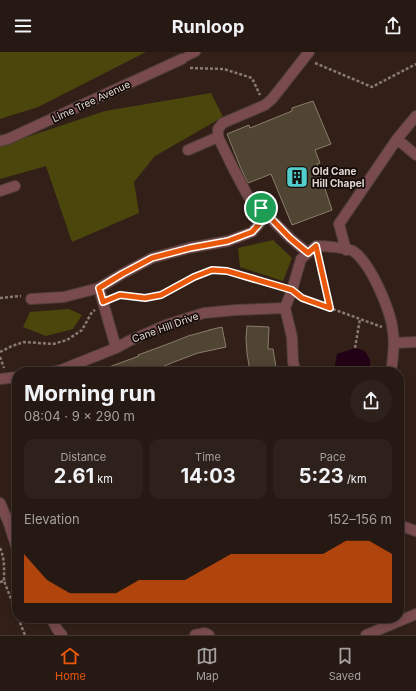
<!DOCTYPE html>
<meta charset="utf-8">
<style>
:root{--surface:#261812;--page:#2e211b;--text:#f1f3f6;--muted:#a4a09f;--line:#423732;--accent:#ea580c}
body{margin:0;font-family:Inter,sans-serif;background:var(--page);color:var(--text);height:100vh;display:flex;flex-direction:column;font-size:15px;white-space:nowrap}
*{box-sizing:border-box;margin:0}
p{font-size:13px;color:var(--muted)}
.icon{flex:none;width:22px;height:22px;fill:none;stroke:currentColor;stroke-width:2;stroke-linecap:round;stroke-linejoin:round}
.map{position:relative;flex:1;overflow:hidden}
.panel{position:absolute;left:12px;top:315px;width:392px;height:256px;display:flex;flex-direction:column;background:var(--surface);border-radius:16px;box-shadow:0 2px 10px #0003,0 0 0 1px var(--line)}
.panel>*{flex:none}
.pin{position:absolute;display:grid;place-items:center;width:34px;height:34px;color:#fff;margin:-17px;border:2px solid #fff;border-radius:50%;box-shadow:0 1px 4px #0007}
.round{display:grid;place-items:center;flex:none;width:42px;height:42px;border-radius:21px;background:var(--page)}
.headline{display:flex;align-items:center;justify-content:space-between;height:68px;padding:0 12px}
h1{font-size:22px;font-weight:700;line-height:30px}
.metrics{display:grid;grid-template-columns:repeat(3,1fr);gap:6px;height:68px;padding:4px 12px}
.metrics div{display:grid;align-content:center;border-radius:10px;background:var(--page);text-align:center}
.metrics b{font-size:20px;font-weight:700}
.metrics small{font-size:11px;font-weight:400}
.metrics p{font-size:11px}
.chart{height:112px;padding:8px 12px}
.chart p{display:flex;justify-content:space-between}
.chart svg{width:100%;height:72px;margin-top:4px;fill:var(--accent);opacity:.7}
header{display:flex;justify-content:space-between;align-items:center;height:52px;padding:0 12px;background:var(--surface);font-size:18px;font-weight:700}
.dock{display:flex;justify-content:space-around;align-items:center;height:56px;border-top:1px solid var(--line);background:var(--surface);font-size:11px;color:var(--muted)}
.dock a{display:grid;justify-items:center;gap:2px}
.dock .selected{color:var(--accent)}
.map>svg:first-child{display:block}
.green{fill:#4b460c}
.water{fill:#220015}
.building{fill:#504433;stroke:#8a7d6b}
.lines{fill:none;stroke-linecap:round;stroke-linejoin:round}
.service-casing{stroke:#4e3d36;stroke-width:10}
.minor-casing{stroke:#4e3d36;stroke-width:12}
.path{stroke:#897973;stroke-width:2.5;stroke-dasharray:3 2;stroke-linecap:butt}
.service{stroke:#794b4f;stroke-width:8}
.minor{stroke:#794b4f;stroke-width:10}
.route-casing{stroke:#fff;stroke-width:8}
.route{stroke:#ea580c;stroke-width:5}
.labels{text-anchor:middle;dominant-baseline:central;stroke-width:3.5;stroke-linejoin:round;paint-order:stroke}
.street-label{font-size:10px;fill:#e4d7d2;stroke:#140c09}
.poi-label{font-size:10px;font-weight:bold;fill:#e4d7d2;stroke:#140c09;text-anchor:start}
</style>
<header><svg class="icon" aria-label="menu" viewBox="0 0 24 24"><path d="M4 6h16M4 12h16M4 18h16"/></svg>Runloop<svg class="icon" aria-label="share" viewBox="0 0 24 24"><path d="M12 15V3M7 8l5-5 5 5M5 13v7h14v-7"/></svg></header>
<div class="map">
<svg width="416" height="583" viewBox="0 0 416 583">
<rect width="100%" height="100%" fill="#322018"/>
<!-- green -->
<path class="green" d="M0,0H146L38,55L0,67Z
M211,41L223,65L155,104L134,130L139,161L72,190L46,114L0,127V94L105,59Z
M273,188L292,206L283,229L240,215L238,196Z
M69,257L82,263L73,277L46,284L23,275L30,260Z"/>
<!-- water -->
<path class="water" d="M355,296L365,299L370,308V320H334L337,302Z"/>
<!-- building -->
<path class="building" d="M313,49L331,92L315,98L320,111L317,112L332,158L292,173L271,122L248,131L242,119L227,82L249,73L250,76L292,59V56Z
M247,274L269,275L268,297H273L276,315L264,316L265,320H250L247,301L246,286Z
M222,275L226,295L198,301L174,310L150,320H99L98,319L139,304L138,303L173,290L188,284L210,278H209Z"/>
<g class="lines">
<!-- service casing -->
<g class="service-casing">
<path id="service" d="M182,7L196,0"/>
</g>
<!-- minor casing -->
<g class="minor-casing">
<path id="minor" d="M218,85V77L223,71L265,53L272,47L309,0
M397,87L416,103
M0,89L8,87L182,7
M188,98L218,85L234,118L248,144L290,186L308,201
M0,139L15,134
M346,198L339,172L397,87L416,64
M99,236L116,296
M31,247L64,245L99,236L122,222L152,206L189,196L228,189L252,180L261,170V156
M394,291L416,290
M52,320L61,318L116,296L129,289L166,273L204,261L236,258L285,256
M296,320L293,310L292,285L285,256L292,238L301,207L316,194C324,194 348,196 353,199C371,211 391,259 393,280C395,293 393,307 391,320
M0,327L17,325
M0,451L8,469L17,497
M399,473L416,479
M51,566L57,577L62,583
M195,583L205,581L209,583
M366,583L416,562"/>
</g>
<!-- path -->
<path class="path" d="M315,11L372,35L416,12
M190,16L224,17L252,26L260,43
M319,206L330,256
M300,245L382,275
M0,246L21,244
M112,246L120,243L145,246L161,243L194,225L212,218L227,219L282,235
M355,296L360,267
M0,300L12,294L24,290L53,292L67,288L82,278L92,260L95,258
M0,305L4,316
M0,496C5,507 4,517 4,529
M0,530L4,529L17,562
M18,566L25,583"/>
<!-- service -->
<use href="#service" class="service"/>
<!-- minor -->
<use href="#minor" class="minor"/>
</g>
<g class="lines">
<!-- route casing -->
<g class="route-casing">
<path id="route" d="M261,156L290,186L308,201L316,194L330,256L302,246L292,238L227,219L212,218L194,225L161,243L145,246L120,243L103,250L99,236L122,222L152,206L190,196L228,189L252,180L261,170Z"/>
</g>
<!-- route -->
<use href="#route" class="route"/>
</g>
<!-- icons -->
<defs>
<g id="building-square" transform="scale(1.15)"><rect x="-9" y="-9" width="18" height="18" rx="4" fill="#52cdcc" stroke="#140c09"/><path d="M-4-6H4V6H1V3H-1V6H-4ZM-2.5-4.3h1.7v1.8h-1.7ZM.8-4.3h1.7v1.8H.8ZM-2.5-1h1.7V.8h-1.7ZM.8-1h1.7V.8H.8Z" fill="#111"/></g>
</defs>
<g fill-rule="evenodd">
<use href="#building-square" x="297" y="125"/>
</g>
<g class="labels">
<!-- street labels -->
<g class="street-label">
<text transform="translate(91 49) rotate(-25)">Lime Tree Avenue</text>
<text transform="translate(165 275) rotate(-20)">Cane Hill Drive</text>
</g>
<!-- poi labels -->
<g class="poi-label">
<text x="312" y="119">Old Cane<tspan x="312" dy="12">Hill Chapel</tspan></text>
</g>
</g>
</svg>
<div class="pin" style="left:261px;top:156px;background:#1e9e55"><svg class="icon" aria-label="arrive" viewBox="0 0 24 24"><path d="M6 21V4h12l-3 4 3 4H6"/></svg></div>
<section class="panel">
<div class="headline"><div><h1>Morning run</h1><p>08:04 · 9 × 290 m</p></div><a class="round"><svg class="icon" aria-label="share" viewBox="0 0 24 24"><path d="M12 15V3M7 8l5-5 5 5M5 13v7h14v-7"/></svg></a></div>
<div class="metrics">
<div><p>Distance</p><b>2.61<small> km</small></b></div>
<div><p>Time</p><b>14:03</b></div>
<div><p>Pace</p><b>5:23<small> /km</small></b></div>
</div>
<div class="chart"><p><span>Elevation</span>152–156 m</p>
<svg viewBox="0 0 160 44" preserveAspectRatio="none"><path d="M0 44V14L10 30L20 38L30 38L40 38L50 30L60 30L70 30L80 22L90 14L100 14L110 14L120 14L130 14L140 6L150 6L160 14V44z"/></svg>
</div>
</section>
</div>
<nav class="dock">
<a class="selected"><svg class="icon" aria-label="home" viewBox="0 0 24 24"><path d="M3 11l9-7 9 7M6 9v11h12V9"/></svg>Home</a>
<a><svg class="icon" aria-label="map" viewBox="0 0 24 24"><path d="M3 6l6-2 6 2 6-2v14l-6 2-6-2-6 2zM9 4v14M15 6v14"/></svg>Map</a>
<a><svg class="icon" aria-label="saved" viewBox="0 0 24 24"><path d="M7 4h10v16l-5-4-5 4z"/></svg>Saved</a>
</nav>
